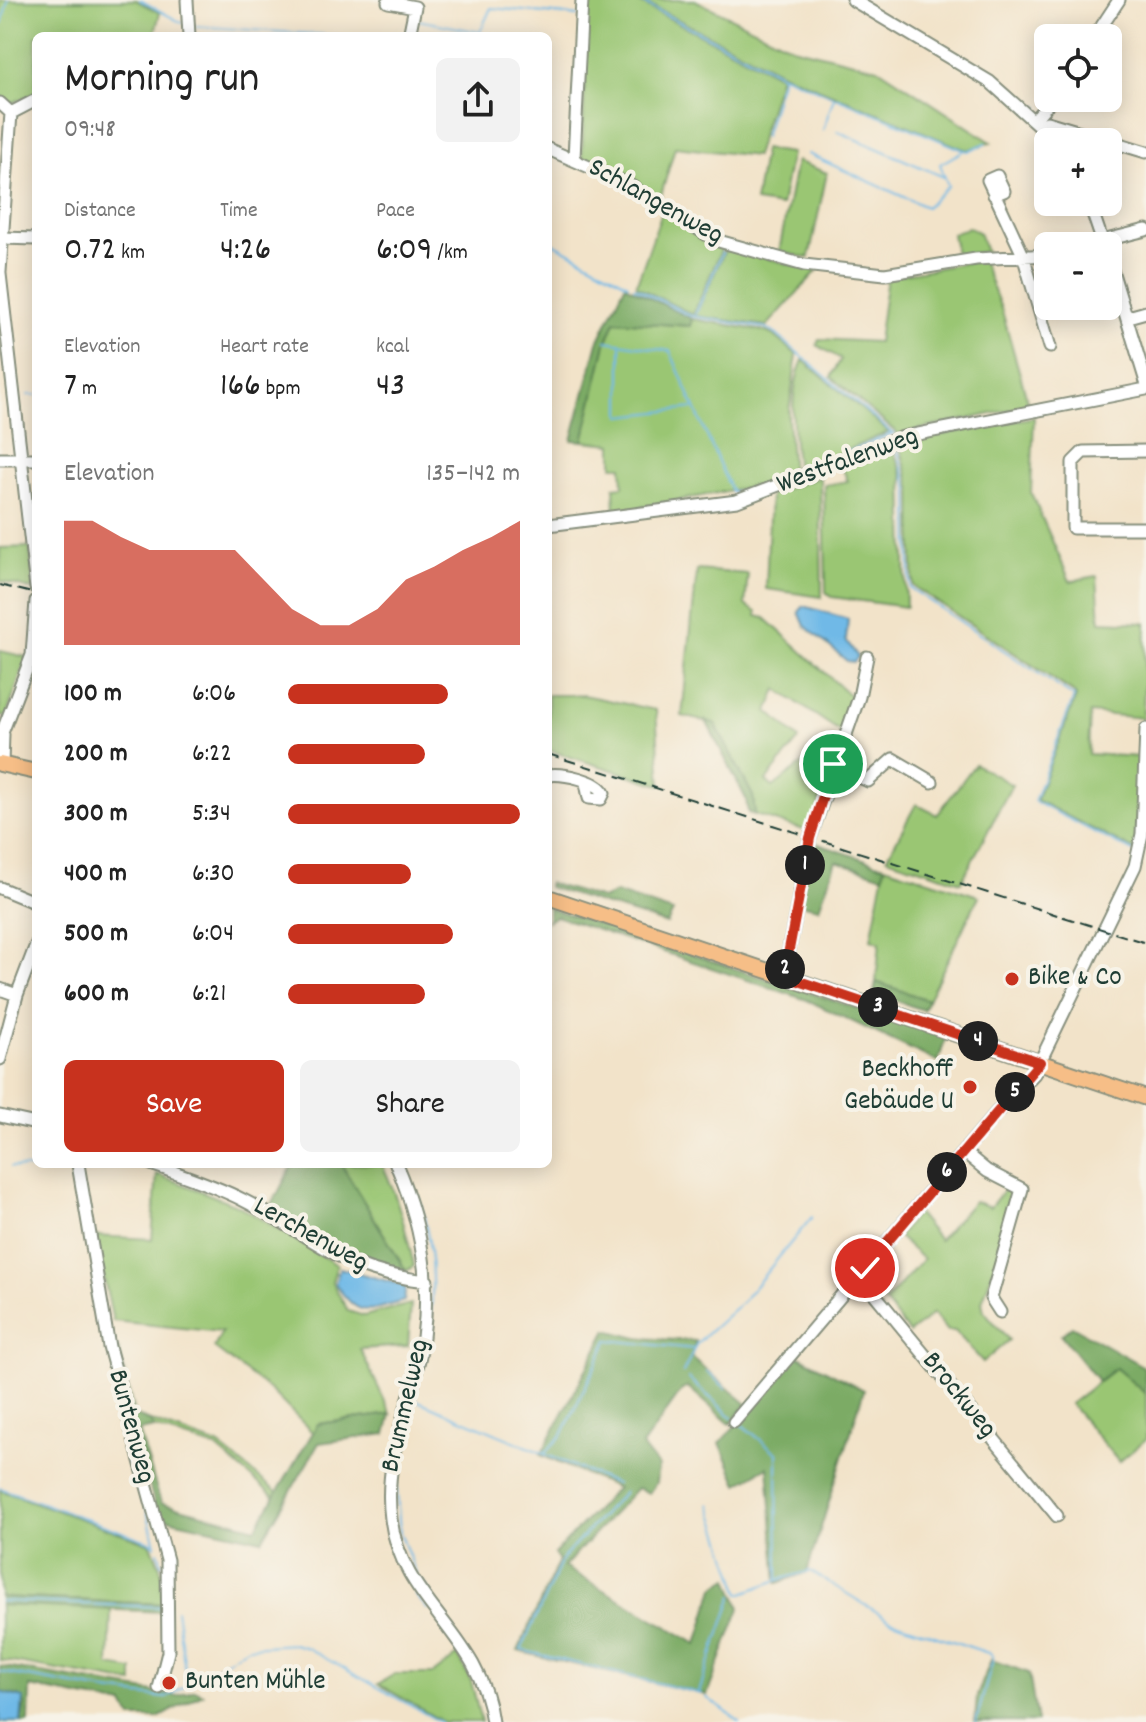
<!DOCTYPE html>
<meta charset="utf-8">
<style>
:root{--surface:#fff;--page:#f2f2f2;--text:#222;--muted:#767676;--accent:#c8321e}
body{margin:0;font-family:Dekko,sans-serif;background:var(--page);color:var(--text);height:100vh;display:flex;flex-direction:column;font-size:30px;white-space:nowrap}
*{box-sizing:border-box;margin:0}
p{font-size:26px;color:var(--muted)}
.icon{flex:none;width:44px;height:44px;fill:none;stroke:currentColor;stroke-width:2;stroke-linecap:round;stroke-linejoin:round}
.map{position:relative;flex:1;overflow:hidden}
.side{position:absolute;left:32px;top:32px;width:520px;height:1136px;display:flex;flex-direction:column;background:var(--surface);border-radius:12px;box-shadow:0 4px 20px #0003}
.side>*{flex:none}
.fabs{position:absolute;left:1034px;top:24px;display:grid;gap:16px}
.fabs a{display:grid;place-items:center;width:88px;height:88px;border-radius:12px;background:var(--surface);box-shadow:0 4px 20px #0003;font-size:40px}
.pin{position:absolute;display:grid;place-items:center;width:68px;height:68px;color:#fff;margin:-34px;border:4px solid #fff;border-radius:50%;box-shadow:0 2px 8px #0007}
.km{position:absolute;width:40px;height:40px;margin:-20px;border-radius:50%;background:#222;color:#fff;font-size:22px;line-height:40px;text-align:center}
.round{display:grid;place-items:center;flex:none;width:84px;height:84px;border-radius:12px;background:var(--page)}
.head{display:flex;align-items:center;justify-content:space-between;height:136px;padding:0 32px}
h1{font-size:44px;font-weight:600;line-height:60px}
.stats{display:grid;grid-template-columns:repeat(3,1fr);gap:12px;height:136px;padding:8px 32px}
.stats div{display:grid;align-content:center}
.stats b{font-size:34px;font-weight:600}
.stats small{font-size:22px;font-weight:400}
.stats p{font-size:22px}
.chart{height:224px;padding:16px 32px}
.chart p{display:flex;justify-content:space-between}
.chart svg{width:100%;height:144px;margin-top:8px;fill:var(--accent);opacity:.7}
.cta{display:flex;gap:16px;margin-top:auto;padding:16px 32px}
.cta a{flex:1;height:92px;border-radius:12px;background:var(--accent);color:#fff;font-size:32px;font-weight:600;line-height:92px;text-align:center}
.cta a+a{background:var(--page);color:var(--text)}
ul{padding:0 32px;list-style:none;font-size:26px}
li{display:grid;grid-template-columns:128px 96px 1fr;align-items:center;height:60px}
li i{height:20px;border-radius:10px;background:var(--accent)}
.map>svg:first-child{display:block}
.green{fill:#9ac673;stroke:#5c8254;stroke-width:2}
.forest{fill:#7bab65;stroke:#4d744c;stroke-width:2}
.water{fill:#6fb9e7;stroke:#477b8e;stroke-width:2}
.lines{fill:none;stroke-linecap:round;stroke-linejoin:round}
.stream{stroke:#6fb9e7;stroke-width:2}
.minor-casing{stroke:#88907e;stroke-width:15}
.major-casing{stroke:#88907e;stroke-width:18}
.minor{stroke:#fff;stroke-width:11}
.major{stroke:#f6be87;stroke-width:14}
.rail{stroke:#1f3d34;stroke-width:2;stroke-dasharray:12 6;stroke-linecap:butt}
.route-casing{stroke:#fff;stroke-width:16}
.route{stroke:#c8321e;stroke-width:10}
.poi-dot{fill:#c8321e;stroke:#f7f3e8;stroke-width:3}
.labels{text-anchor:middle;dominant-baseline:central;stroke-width:8;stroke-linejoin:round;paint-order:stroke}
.street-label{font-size:28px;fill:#1f3d34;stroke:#f7f3e8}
.poi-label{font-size:28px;fill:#1f3d34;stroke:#f7f3e8;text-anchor:start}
</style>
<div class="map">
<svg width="1146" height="1722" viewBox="0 0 1146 1722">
<rect width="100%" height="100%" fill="#f7f3e8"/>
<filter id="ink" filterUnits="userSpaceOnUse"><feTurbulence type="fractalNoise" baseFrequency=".0125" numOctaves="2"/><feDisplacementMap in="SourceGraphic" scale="16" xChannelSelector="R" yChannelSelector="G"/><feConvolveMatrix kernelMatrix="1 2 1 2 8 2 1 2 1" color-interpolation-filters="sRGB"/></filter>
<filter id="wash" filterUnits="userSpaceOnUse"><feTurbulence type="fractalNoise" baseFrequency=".006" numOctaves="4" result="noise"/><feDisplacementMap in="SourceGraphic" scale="32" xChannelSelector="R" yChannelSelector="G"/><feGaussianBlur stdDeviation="1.8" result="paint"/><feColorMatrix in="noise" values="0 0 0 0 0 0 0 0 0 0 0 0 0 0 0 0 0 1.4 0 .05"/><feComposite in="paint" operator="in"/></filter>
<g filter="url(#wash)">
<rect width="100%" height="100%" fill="#f2e3c9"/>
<!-- green -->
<path class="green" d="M0,0H136L160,13L154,36H36V93L9,104L0,97Z
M588,0H634L780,76L755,156L675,147L660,199L582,157Z
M640,0H695L792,47L878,68L991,142L968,150L961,148L782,73Z
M764,149L791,153L781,206L755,202Z
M796,161L827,173L809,258L779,252Z
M663,209L723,246L693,315L636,286Z
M969,227L979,233L986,252L956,255L952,234Z
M726,248L817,271L767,326L695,316Z
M982,260L1002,311L1029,406L898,434L831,377L841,359L817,345L819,339L878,342L887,277Z
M692,319L764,331L775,336L797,355L788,418L792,474L766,484L615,512L614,487L623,486L622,466H613V444L583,441L606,343L615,321L689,326Z
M803,360L889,432L797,472C793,438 788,392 803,360Z
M1034,417L1031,493L1070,581L1097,576L1100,621L1146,623L1143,718L1090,713L1088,754L1141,757L1135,851L1036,800L1076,697L1074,693L913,586L912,491L899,443Z
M891,445L903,475L906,607L832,597L826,592L824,485L848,481L841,465Z
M820,477L822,597L766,589L770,494Z
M30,547L34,590L0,581V548Z
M697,570L748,574L745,605L757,612V616L765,618L855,700L842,733L777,689L768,711L799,739L766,781L773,787L805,762L828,776L810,832L755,815L753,796L715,724L682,716Z
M0,651L27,657L6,717L0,716Z
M548,695H583L656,710L661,785L548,750Z
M975,764L1012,785L961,882L887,858L916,804L937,815Z
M885,866L979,896L928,1000L876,982L880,942L871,939Z
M341,1164H382C398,1197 406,1231 414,1266L406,1271Z
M157,1174L239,1206L337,1265L332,1282L348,1311L364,1316L411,1304L408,1346L360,1349L391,1414L318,1424L313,1433L271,1391L214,1348L222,1332L113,1321L95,1236L152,1239Z
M1009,1184L1016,1188L1018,1198L982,1302L984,1311L1009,1340L983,1362L955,1331H947L933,1314L909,1333L885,1302L923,1259L898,1237L917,1213L939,1240L974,1201L990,1207Z
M1116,1368L1146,1394V1439L1119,1462L1070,1404Z
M150,1421L218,1445L277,1492L275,1497L216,1448L154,1428Z
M0,1490L151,1544L162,1572L163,1604L0,1597Z
M0,1605L111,1609L109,1666L133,1670V1683L0,1660Z
M458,1655L471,1681L481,1722H443L378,1684L395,1674H433Z"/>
<!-- forest -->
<path class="forest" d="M625,285L692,319L690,326L615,321L606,343L583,441L572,440L598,342Z
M706,721L715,724L753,796L755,815L748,813L746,799Z
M812,842L885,866L883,876L836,861L819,908L800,904Z
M548,883L602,899L616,893L673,912L667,924L548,887Z
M548,908L946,1037L938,1062L807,1000L556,916L548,921Z
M876,982L928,1000L923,1010L874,993Z
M293,1164H341L406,1271C353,1268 312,1237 269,1210Z
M1072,1326L1144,1367L1146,1394L1116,1368L1098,1381L1061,1335Z
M607,1330L638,1338L696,1341L691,1357L747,1404L730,1424L688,1387L682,1390L642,1446L658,1466L656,1483L649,1493L637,1488L564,1567L697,1644L714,1588L729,1578L740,1608L707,1695L518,1651L559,1561L554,1554L617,1488L541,1455Z
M119,1349L134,1415L150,1421L154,1428L139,1431L161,1503L256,1528L318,1424L391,1414L386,1434L319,1443L262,1540L158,1517L114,1352Z
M797,1355L864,1390L807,1572L777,1583L768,1467L738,1484L720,1443Z
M0,1597L163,1604L164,1612L0,1605Z
M991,1660L1029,1673L1037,1722H975L977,1696Z
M0,1666L177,1696L195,1690L203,1694L158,1718H132L124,1705L30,1687L29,1722H21L25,1704L19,1696L0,1692Z"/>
<!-- water -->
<path class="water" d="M804,606L848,619L846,640L858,657L854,662L847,661L805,626L799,612Z
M340,1268L406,1286L404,1301C367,1311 359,1320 335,1283Z
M0,1692L23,1698L21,1722H0Z"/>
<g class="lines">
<!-- stream -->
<path class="stream" d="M140,0L182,23
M637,0L782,75L961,149L968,151L986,143
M418,20L480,32L491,8L578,16
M195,26L341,36
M915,31L992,76L1032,109L1040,107
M0,32L8,0
M823,130L834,97
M837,131L944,177
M764,137L782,77
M808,154L926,207L948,186L940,164L963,151
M0,186V188
M548,240L628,284
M634,287L691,316L765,328L776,334L893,434
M694,317L722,253
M606,341L670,351L732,493L749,491
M621,345V416L694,408
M28,395H36
M896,445L909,490L910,588L1074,697L1034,801L1133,852
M840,456L893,433
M11,1167L74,1171
M707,1372L726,1388
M683,1373L697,1343L743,1301L812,1217
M688,1378L732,1417
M416,1400L616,1484
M741,1424L777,1453L778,1580L810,1571L890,1620L991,1654L993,1659L976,1722
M544,1454L562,1435L608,1340L694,1349
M397,1473C415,1367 453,1307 418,1196
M396,1479L400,1533L416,1573
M0,1488L153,1543
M143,1492L155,1546
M624,1492L563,1558L521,1650L702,1694
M710,1504L740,1594L778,1580
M158,1552L162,1564
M422,1582L431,1596
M415,1594L427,1609
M0,1601L163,1607
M176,1610L186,1675L199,1680
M0,1672L106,1691L166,1698L248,1647L294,1644L307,1648L440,1722
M699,1692L733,1596
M706,1697L740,1722"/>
</g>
</g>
<g filter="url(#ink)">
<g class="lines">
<!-- minor casing -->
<g class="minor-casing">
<path id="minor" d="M187,0L189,36
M853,0L990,82L1057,142
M388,2L415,7L409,36
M1094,38L1119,0
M0,103L11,113L0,272
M11,113L36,100
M1035,119L1053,98
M1042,125L1047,122L1146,152
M548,149L628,184L715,240L804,265L885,274L976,259L1048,255
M574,158L582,0
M994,195L1004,191L997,176L988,180L1023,255L1050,347
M1089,202L1104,246
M2,238L36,239
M1102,241L1146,230
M1108,257L1146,382
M0,274L36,588
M1128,317L1146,312
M1146,451L1083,452L1073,462V528H1146
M0,459H36
M548,525L737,501L903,437L1146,389
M0,738L32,655L36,601
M2,764L3,734
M833,764L868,781L893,759L932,782
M548,775C563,773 597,780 604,793L601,799L589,798L586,783
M0,888L36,903
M784,976L810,838L859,697L867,657
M0,989L17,995
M0,1059L17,995L36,945
M0,1116L36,1124
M964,1152L987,1171L1022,1189L991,1298L1000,1312
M78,1164L109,1347L167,1560L168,1652L159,1688
M151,1164C182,1175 214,1185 243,1200C316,1237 339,1272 427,1281
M396,1164C426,1234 435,1302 415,1377C402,1424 384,1469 391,1519C402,1604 481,1633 492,1722
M859,1275L1057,1516
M734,1422L997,1112L1034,1074L1135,866L1142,834L1146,729"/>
</g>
<!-- major casing -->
<g class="major-casing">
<path id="major" d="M0,764L36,772
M548,897L1146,1098"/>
</g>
<!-- minor -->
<use href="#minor" class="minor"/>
<!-- major -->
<use href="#major" class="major"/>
<!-- rail -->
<path class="rail" d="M0,585L36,594
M548,754L1146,943"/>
</g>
</g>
<g class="lines" filter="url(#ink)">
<!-- route casing -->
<g class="route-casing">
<path id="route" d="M833,764L810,838L784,976L1040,1062L865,1268"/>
</g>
<!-- route -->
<use href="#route" class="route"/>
</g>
<!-- markers -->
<g class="poi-dot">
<circle cx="1012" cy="979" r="8"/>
<circle cx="970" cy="1087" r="8"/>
<circle cx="169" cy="1683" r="8"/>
</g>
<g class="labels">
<!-- street labels -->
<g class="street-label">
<text transform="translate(655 203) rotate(29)">Schlangenweg</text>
<text transform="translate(848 462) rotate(-20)">Westfalenweg</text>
<text transform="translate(310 1236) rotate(29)">Lerchenweg</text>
<text transform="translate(958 1396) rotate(51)">Brockweg</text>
<text transform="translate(407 1406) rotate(-77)">Brummelweg</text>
<text transform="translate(130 1427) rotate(75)">Buntenweg</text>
</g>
<!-- poi labels -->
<g class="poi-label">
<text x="1028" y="979">Bike &amp; Co</text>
<text x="954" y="1071" text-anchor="end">Beckhoff<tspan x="954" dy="32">Gebäude U</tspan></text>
<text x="185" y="1683">Bunten Mühle</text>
</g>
</g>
</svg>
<div class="fabs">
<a><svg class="icon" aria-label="locate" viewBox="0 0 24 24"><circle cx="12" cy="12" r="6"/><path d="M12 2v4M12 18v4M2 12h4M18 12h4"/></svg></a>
<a>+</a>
<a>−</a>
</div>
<div class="pin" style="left:833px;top:764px;background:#1e9e55"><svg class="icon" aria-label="arrive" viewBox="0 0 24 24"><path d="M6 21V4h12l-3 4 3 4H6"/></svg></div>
<div class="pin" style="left:865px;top:1268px;background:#d93025"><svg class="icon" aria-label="check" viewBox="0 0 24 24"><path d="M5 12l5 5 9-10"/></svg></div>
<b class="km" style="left:805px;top:865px">1</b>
<b class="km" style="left:785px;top:969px">2</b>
<b class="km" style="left:878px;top:1007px">3</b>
<b class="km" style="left:978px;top:1041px">4</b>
<b class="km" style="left:1015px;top:1092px">5</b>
<b class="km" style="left:947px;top:1172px">6</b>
<section class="side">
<div class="head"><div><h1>Morning run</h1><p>09:48</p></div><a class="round"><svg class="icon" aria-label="share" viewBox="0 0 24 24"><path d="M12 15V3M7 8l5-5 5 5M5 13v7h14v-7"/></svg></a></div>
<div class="stats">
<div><p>Distance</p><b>0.72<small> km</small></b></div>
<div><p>Time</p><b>4:26</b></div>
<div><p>Pace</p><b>6:09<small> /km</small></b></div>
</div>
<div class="stats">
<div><p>Elevation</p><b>7<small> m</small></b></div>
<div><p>Heart rate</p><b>166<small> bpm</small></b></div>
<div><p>kcal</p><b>43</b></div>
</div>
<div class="chart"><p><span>Elevation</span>135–142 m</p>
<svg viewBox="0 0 160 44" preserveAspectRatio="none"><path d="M0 44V6L10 6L20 11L30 15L40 15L50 15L60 15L70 24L80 33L90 38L100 38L110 33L120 24L130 20L140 15L150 11L160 6V44z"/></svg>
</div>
<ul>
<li><b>100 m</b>6:06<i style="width:69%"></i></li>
<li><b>200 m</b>6:22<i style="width:59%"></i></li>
<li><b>300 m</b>5:34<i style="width:100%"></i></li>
<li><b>400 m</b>6:30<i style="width:53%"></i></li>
<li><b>500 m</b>6:04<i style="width:71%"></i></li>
<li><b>600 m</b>6:21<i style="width:59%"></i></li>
</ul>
<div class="cta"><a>Save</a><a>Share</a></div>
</section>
</div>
